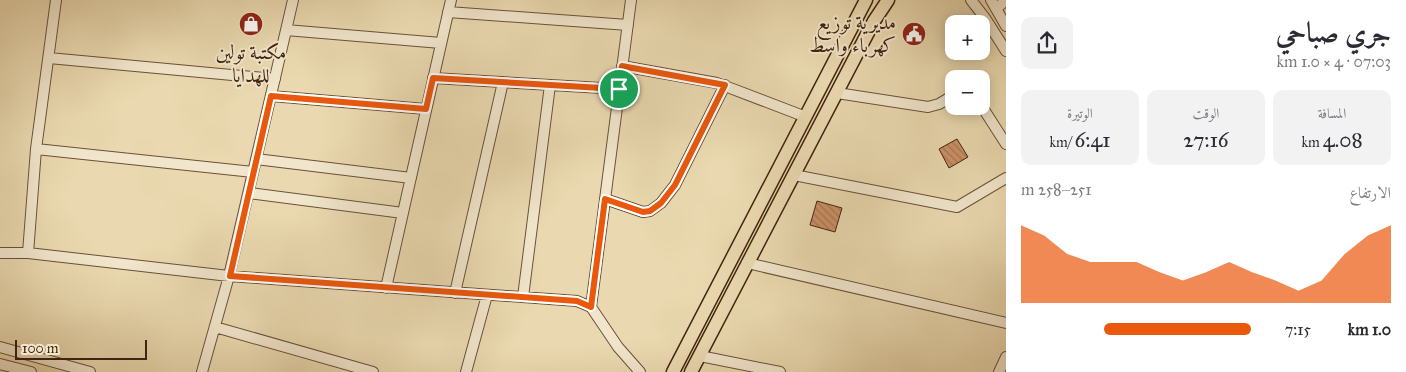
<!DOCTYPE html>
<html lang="ar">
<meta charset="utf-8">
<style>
:root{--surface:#fff;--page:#f2f2f3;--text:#2b2b33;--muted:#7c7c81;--accent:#ea580c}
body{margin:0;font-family:"IM FELL Great Primer",Amiri,serif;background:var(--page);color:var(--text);direction:rtl;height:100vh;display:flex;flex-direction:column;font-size:19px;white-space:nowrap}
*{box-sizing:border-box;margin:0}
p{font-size:16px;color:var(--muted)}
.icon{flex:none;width:28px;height:28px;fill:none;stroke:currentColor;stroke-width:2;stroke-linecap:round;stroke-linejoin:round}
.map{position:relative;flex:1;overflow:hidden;direction:ltr}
.side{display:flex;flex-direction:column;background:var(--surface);width:400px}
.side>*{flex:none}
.tools{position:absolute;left:945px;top:15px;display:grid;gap:10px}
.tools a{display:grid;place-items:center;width:45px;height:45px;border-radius:10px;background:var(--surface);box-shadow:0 2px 12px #0003;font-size:25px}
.scale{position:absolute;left:15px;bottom:12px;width:132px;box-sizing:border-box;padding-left:5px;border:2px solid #41240e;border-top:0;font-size:14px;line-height:18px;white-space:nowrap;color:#41240e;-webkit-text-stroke:4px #f1e6cc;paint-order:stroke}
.pin{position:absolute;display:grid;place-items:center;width:42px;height:42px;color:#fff;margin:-21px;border:2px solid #fff;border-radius:50%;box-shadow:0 1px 5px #0007}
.round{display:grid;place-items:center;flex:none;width:52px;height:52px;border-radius:10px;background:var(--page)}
.headline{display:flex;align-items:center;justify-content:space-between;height:85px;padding:0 15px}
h1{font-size:28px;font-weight:600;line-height:38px}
.stats{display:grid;grid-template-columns:repeat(3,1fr);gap:8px;height:85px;padding:5px 15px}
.stats div{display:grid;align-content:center;border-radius:10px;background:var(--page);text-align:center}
.stats b{font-size:21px;font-weight:600}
.stats small{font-size:14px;font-weight:400}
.stats p{font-size:14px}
.chart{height:140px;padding:10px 15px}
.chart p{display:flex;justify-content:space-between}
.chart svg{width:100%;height:90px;margin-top:5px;fill:var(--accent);opacity:.7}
ul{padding:0 15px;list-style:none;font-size:16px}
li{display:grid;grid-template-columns:80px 60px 1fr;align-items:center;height:38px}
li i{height:12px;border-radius:6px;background:var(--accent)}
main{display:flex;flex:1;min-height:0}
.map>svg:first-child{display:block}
.building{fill:url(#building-back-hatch);stroke:#41240e}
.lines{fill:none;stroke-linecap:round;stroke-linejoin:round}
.minor-casing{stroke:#6b5136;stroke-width:12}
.major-casing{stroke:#41240e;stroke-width:15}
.minor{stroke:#f1e6cc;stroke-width:10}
.major{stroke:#ead9b0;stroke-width:12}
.route-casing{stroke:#fff;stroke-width:10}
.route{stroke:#ea580c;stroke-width:6}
.labels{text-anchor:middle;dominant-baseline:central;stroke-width:4;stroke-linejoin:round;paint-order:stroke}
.poi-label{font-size:20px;fill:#41240e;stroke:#f1e6cc;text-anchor:end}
</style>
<main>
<section class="side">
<div class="headline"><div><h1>جري صباحي</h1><p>07:03 · 4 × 1.0 km</p></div><a class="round"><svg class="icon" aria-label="share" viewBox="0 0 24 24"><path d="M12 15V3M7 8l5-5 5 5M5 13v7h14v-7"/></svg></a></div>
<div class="stats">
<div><p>المسافة</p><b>4.08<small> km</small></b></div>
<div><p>الوقت</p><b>27:16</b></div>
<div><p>الوتيرة</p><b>6:41<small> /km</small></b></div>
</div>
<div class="chart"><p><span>الارتفاع</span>251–258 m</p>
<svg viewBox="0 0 160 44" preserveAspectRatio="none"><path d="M0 44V6L10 11L20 20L30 24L40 24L50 24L60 29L70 33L80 29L90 24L100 29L110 33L120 38L130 33L140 20L150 11L160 6V44z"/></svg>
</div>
<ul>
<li><b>1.0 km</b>7:15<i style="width:64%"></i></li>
</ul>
</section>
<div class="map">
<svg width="1006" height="372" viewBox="0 0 1006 372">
<defs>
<pattern id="building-back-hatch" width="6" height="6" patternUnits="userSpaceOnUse" patternTransform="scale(1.25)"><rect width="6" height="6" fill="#cd9167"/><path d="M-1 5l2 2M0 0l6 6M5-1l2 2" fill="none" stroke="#a87653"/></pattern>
</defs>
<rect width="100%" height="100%" fill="#ead9b0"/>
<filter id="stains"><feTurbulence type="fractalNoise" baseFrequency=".004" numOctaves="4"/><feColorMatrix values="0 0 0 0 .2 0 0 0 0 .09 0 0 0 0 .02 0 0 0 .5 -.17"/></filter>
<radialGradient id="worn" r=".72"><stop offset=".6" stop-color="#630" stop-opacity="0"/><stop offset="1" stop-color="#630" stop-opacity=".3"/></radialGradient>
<!-- building -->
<path class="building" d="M957,139L968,157L949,168L939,149Z
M817,201L842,208L835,232L810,225Z"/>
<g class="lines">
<!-- minor casing -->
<g class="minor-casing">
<path id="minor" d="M971,0L985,18L1006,51
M991,0L1006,26
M996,9L1006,0
M448,12L628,25
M286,30L441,43
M49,58L275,79
M622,66L717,83L806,117
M433,78L619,89
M837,93L928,107L939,104L954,95
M271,96L426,109
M981,105L1006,144
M36,149L253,172
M256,159L411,178
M794,175L957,207L1006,178
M249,193L403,213
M605,199L643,212L650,211L661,203L675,185L725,85
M0,253H28L229,276L577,301L591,307L618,347L640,372
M28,253L36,149L56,0
M747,263L1006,323
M386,288L451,0
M455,293L503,82
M523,297L550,85
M591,307L631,0
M215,327L373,372
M0,347L90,372
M700,356L780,372
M0,364L31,372
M202,372L229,276L293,0
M466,372L487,295
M999,372L1006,357"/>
</g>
<!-- major casing -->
<g class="major-casing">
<path id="major" d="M673,372L866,0
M691,372L874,21L888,0"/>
</g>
<!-- minor -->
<use href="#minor" class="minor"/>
<!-- major -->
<use href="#major" class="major"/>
</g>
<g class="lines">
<!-- route casing -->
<g class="route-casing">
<path id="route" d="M622,66L725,85L675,185L661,203L650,211L643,212L605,199L591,307L577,301L230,276L271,96L426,109L433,78L619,89Z"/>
</g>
<!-- route -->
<use href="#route" class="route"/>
</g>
<!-- icons -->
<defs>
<g id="shop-disc" transform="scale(1.25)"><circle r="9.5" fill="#8f2418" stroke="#f1e6cc"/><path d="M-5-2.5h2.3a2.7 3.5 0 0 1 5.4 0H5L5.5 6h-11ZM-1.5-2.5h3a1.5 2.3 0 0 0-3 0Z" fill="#fff"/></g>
<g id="civic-disc" transform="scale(1.25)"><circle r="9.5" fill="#8f2418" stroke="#f1e6cc"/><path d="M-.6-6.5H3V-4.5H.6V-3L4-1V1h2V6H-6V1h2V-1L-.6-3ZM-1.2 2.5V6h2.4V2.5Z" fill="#fff"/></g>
</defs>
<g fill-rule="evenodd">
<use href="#shop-disc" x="251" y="24"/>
<use href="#civic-disc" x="914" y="34"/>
</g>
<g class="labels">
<!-- poi labels -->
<g class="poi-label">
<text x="896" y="22">مديرية توزيع<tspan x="896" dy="23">كهرباء واسط</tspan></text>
<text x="251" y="52" text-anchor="middle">مكتبة تولين<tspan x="251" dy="23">للهدايا</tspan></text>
</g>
</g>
<rect width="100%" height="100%" filter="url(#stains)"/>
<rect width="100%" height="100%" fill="url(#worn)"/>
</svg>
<div class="tools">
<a>+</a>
<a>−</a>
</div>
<div class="scale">100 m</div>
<div class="pin" style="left:619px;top:89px;background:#1e9e55"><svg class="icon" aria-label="arrive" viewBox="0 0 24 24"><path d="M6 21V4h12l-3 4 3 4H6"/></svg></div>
</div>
</main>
